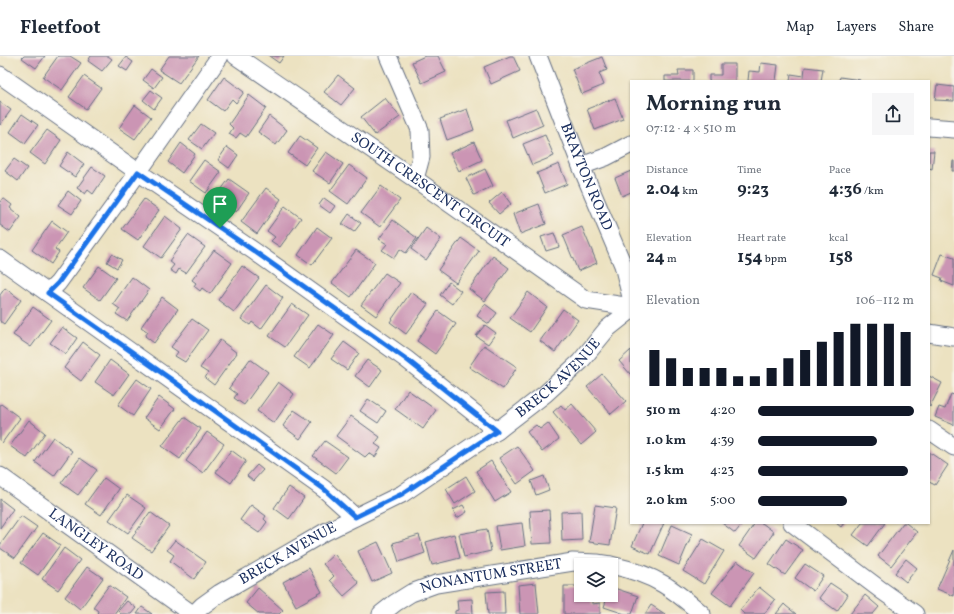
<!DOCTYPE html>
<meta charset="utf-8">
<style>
:root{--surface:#fff;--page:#f6f6f7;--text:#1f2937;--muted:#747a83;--line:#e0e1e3;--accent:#111827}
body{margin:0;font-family:Vollkorn,serif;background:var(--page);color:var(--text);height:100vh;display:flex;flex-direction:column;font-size:15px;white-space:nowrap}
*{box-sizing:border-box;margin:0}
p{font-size:13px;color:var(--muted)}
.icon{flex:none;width:22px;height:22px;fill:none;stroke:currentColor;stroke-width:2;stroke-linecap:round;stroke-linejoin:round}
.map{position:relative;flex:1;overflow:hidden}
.side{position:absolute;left:630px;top:24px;width:300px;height:444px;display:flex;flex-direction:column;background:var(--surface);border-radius:0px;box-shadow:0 1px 3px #0004}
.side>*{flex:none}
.buttons{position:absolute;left:574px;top:502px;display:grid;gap:8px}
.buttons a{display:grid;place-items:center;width:44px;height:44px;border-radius:0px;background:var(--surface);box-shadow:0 1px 3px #0004;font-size:20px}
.pin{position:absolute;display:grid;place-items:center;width:34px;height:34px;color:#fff;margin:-41px -17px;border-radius:50% 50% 50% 0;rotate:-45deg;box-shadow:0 0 4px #0007}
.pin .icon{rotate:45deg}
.round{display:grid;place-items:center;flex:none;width:42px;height:42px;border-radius:0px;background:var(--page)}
.summary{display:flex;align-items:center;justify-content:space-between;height:68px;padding:0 16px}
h1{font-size:22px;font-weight:700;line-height:30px}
.figures{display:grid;grid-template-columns:repeat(3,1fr);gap:6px;height:68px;padding:4px 16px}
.figures div{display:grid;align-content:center}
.figures b{font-size:17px;font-weight:700}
.figures small{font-size:11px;font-weight:400}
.figures p{font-size:11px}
.chart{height:112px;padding:8px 16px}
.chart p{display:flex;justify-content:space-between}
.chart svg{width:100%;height:72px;margin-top:4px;stroke:var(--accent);stroke-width:6}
ul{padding:0 16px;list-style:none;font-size:13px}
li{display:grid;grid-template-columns:64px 48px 1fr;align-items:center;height:30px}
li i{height:10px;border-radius:5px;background:var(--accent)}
header{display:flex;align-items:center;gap:24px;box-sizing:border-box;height:56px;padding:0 20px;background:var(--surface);border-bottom:1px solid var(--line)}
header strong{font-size:19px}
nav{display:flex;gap:22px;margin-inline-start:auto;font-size:14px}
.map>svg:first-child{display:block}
.building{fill:#cb95b4}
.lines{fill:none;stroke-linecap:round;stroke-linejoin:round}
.minor-casing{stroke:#646e81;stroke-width:19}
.minor{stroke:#fff;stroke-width:17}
.route-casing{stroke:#fff;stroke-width:8}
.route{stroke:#1a73e8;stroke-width:5}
.labels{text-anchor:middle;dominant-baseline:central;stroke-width:4;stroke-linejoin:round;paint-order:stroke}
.street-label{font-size:15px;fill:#1b2f5e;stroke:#f7f3e8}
</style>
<header>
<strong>Fleetfoot</strong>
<nav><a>Map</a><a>Layers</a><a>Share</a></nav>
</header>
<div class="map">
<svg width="954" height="558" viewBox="0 0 954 558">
<rect width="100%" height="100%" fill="#f7f3e8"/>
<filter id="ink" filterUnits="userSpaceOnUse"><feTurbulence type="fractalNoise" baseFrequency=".025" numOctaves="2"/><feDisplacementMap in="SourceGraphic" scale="8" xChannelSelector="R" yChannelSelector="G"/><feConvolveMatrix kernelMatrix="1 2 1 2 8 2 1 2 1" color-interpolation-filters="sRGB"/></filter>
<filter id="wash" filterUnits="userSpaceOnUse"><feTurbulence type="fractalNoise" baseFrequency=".012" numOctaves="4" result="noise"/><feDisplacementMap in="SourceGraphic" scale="16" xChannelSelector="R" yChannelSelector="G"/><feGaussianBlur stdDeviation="0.9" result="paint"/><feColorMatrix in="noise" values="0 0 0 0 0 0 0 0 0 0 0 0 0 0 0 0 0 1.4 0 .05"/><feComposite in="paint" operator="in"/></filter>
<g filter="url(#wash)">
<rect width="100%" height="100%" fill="#ece2c1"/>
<g id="blocks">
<!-- building -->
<path class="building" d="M24,0H45L36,12L22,2Z
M58,0H70L81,7L62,34L43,21Z
M91,0H108L112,3L102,15L88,5Z
M169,0H199L179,27L159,14Z
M269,0H284L279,7Z
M425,0H438L446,16L422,27L412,6Z
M510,0H513L520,15L491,28L484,11Z
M126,1L133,6L127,15L119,10Z
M602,1L607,14L599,17L604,29L582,38L572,13Z
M761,7L778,9L776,25H748L749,15L760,16Z
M721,8H735V25H709V19H721Z
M805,11L823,13L821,25H790L791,18L804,20Z
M151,13L162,21L154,32L143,24Z
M678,14H693V25H665V20H679Z
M338,19L355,32L341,49L324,36Z
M84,20L101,32L86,53L69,41Z
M224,21L244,36L236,47L232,43L223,55L208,44Z
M840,21L860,24V25H839Z
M937,29L954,31V45L935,44Z
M151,34L162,42L154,53L143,44Z
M249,39L266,52L246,81L240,77L236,82L229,78L233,72L229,68Z
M385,42L400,61L375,79L361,61Z
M615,42L623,63L595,74L587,53Z
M0,46L11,54L0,69Z
M135,49L151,61L135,83L119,72Z
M536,52L543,69L513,82L506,64Z
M467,53L474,74L447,84L440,63Z
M22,58L38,69L25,87L10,76Z
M269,60L287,74L276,89L258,76Z
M201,68L214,77L202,93L189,84Z
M47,74L61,84L45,108L30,97Z
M545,79L554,100L532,109L523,88Z
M300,80L317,92L305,109L288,97Z
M474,86L482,104L459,115L450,97Z
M181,87L195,98L182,117L168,106Z
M227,91L238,99L229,112L218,104Z
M929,95H934L932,113L929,112Z
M68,96L84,108L75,121L59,110Z
M326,96L343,108L330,127L312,115Z
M14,103L27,112L18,125L5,115Z
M204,104L221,116L206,137L189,125Z
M953,105H954V115H952Z
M559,108L567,128L545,137L537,117Z
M349,109L367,122L348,148L330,135Z
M92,111L105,120L93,138L88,134L85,138L77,132Z
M485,113L493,130L474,139L466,122Z
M631,115V136L622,140L615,122Z
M229,123L249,137L236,156L216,141Z
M381,130L400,144L380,171L361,157Z
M266,132L281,143L257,178L241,166Z
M68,135L81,145L72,158L58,149Z
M502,136L511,148L499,158L489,147Z
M3,142L12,149L10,152L21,161L10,176L0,169V146Z
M324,142L335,150L330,157L319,149Z
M144,143L159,154L138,184L122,173Z
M539,148L546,168L520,178L513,158Z
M285,150L301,162L280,191L271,185L275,181L267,175Z
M349,158L361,167L354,176L342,168Z
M165,160L182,173L161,202L144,190Z
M393,164L417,182L406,197L400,193L394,202L382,194L387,188L379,183Z
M52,165L67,176L55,193L59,196L51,208L32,194Z
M317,171L332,182L312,209L298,199Z
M582,171L597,207L578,215L563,179Z
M426,172L441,183L426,204L411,193Z
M554,177L559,191L546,195L541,181Z
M188,179L205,191L186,217L179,213L176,218L170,214L174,209L169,205Z
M461,182L479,195L456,227L438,214Z
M214,194L232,207L210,238L202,232L200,235L194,230L196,227L192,224Z
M356,194L375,207L351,241L332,227Z
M112,198L122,204L117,212L107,206Z
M942,198L954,202V230L941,225L942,222L934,219Z
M493,200L509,212L485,245L469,233Z
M99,210L116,222L100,244L83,232Z
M242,210L259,222L234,256L218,244Z
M385,217L400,227L376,260L361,249Z
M132,221L149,234L127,265L116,258L120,253L113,248Z
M449,226L461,235L452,248L440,239Z
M266,229L283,242L261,273L252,266L250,269L241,263Z
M5,232L21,244L4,268L0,265V239Z
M411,236L428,248L406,278L390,266Z
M528,236L547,251L530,276L510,262Z
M162,241L178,253L154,287L145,280L148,276L141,271Z
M292,248L308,259L285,291L269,280Z
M485,248L497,257L489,268L477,260Z
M33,251L51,264L31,291L13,279Z
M563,253L578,264L555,296L540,285Z
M438,255L456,268L435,298L417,285Z
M192,263L208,274L185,306L175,300L178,296L171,291Z
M318,268L334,279L310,312L294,301Z
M485,269L496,277L488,288L476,280Z
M62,271L77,282L66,298L50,287Z
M220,284L237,297L214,329L205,322L208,317L200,312Z
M83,286L100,299L81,325L64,312Z
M344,286L359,297L347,314L331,303Z
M484,289L517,311L503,333L469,311Z
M631,294V319L619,305Z
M250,303L268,316L244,349L234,342L237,338L229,332Z
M110,304L129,318L114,339L95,326Z
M367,304L382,314L370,331L355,320Z
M602,318L626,345L611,358L587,331Z
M929,320L942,327L930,351L929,350Z
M137,323L151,333L133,360L118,349Z
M278,326L294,338L274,367L257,355Z
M408,334L436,354L423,373L395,353Z
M951,338L954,339V369L935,361L939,351L945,353Z
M159,341L175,353L160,373L144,362Z
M368,343L386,355L378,367L360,355Z
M1,348L20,362L2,387L0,385V350Z
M572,348L596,376L581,389L553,356L561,349L565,354Z
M294,354L312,366L300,383L283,370Z
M351,360L380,381L375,388L381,392L375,401L369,397L365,401L336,380Z
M184,361L201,373L180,403L162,390Z
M29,364L45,377L27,402L10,390Z
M548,367L559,383L542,396L527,376L536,369L540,373Z
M207,376L224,388L203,417L186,405Z
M53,381L72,395L54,420L35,406Z
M325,385L348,401L336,417L313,400Z
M517,390L535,415L517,428L499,402Z
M231,394L246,405L231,427L216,416Z
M929,396L948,409L935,429L929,426Z
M80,402L97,414L78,439L61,427Z
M491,405L511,436L495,446L476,415Z
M257,409L263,414L253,425L247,420Z
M466,420L475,435L455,448L446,433Z
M544,420L549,434L536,439L531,425Z
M104,422L119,433L101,459L85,448Z
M289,431L304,442L289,463L274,452Z
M127,439L146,452L128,477L109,464Z
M0,443L13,453L0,472Z
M251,449L266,460L264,463L267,466L259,477L240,464Z
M463,449L467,456L457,462L453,454Z
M595,449L616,452L610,489L589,486Z
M549,454L551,487L532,488L530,455Z
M581,455L582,484L562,485L561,456Z
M150,456L169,470L151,495L132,482Z
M21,460L37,471L15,502L0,492V489Z
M522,467L525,490L500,494L496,470Z
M642,467H664L650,498L632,490Z
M722,467H743L735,477Z
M755,467H762L774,476L756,502L739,490Z
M836,467H844L841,471Z
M862,467H885L868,490L853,479Z
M903,467H906L917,476L891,510L878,500Z
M672,469L692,478L679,509L659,500Z
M487,473L491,495L464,501L459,478Z
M43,477L60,489L38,519L21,507Z
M454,478L460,502L432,509L426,486Z
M419,479L425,497L399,506L393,487Z
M703,483L724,495L704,528L683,515Z
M786,483L803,494L785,519L769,508Z
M175,484L206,506L194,523L170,505L174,499L167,494Z
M378,486L392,517L372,526L358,495Z
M64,492L80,504L58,534L42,523Z
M954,494V540L937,533Z
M334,498L359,527L344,540L330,524L334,520L323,508Z
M906,503L917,512L906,526L895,517Z
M737,505L754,517L730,550L712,537Z
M805,508L823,520L813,535L795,522Z
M87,511L103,522L80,553L65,541Z
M309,512L322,536L296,550L283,526Z
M536,527L539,558H520L518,529Z
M830,527L848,539L837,555L819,542Z
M109,529L126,541L114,558H97L98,555L93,551Z
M564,530H578V535H581V539H592V548L600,547V558H564Z
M611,531L638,540L632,558H625L604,551L608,539H611Z
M759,531L775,544L764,558H744L740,554Z
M258,532L283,554L279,558H259L246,547Z
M504,535L505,558H488L486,536Z
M865,539L879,551L873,558H850Z
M472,543L473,558H455V555L458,554L457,544Z
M127,545L136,552L131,558H121L118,555Z
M784,548L786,550L796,558H776Z
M651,549L665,558H645Z
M142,551L152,558H137Z"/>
</g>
</g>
<g filter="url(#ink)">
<use href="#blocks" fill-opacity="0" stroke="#646e81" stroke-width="1"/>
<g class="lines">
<!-- minor casing -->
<g class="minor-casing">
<g id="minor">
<path id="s1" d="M236,0L415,123L586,244L631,251"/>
<path d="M388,0L420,74L421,101L415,123"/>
<path id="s2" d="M538,0L581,110L623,209L631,241"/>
<path d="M0,19L138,116L254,195L406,303L497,375"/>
<path d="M929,71L954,73"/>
<path d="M581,110L606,101L631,88"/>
<path d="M0,203L324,433L355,461"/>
<path d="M48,237L58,227L127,132L220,0"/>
<path d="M929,277L954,281"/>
<path d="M929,374L954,391"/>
<path id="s3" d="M0,420L192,558"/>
<path d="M792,467L881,534L915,558"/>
<path d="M611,509C629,513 648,519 663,528C677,536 690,548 702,558"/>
<path id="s4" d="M194,558L202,550L220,537L325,476L402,438L471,391L497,375L545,338L580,306L607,273L631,254"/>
<path id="s5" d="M381,558L395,547L411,537L436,528L573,506L597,507L610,509"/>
</g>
</g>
<!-- minor -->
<use href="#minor" class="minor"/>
</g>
</g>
<g class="lines" filter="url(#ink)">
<!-- route casing -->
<g class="route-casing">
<path id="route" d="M138,116L254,195L406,303L497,375L402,438L355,461L324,433L172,324L48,237L58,227Z"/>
</g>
<!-- route -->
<use href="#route" class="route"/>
</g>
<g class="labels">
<!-- street labels -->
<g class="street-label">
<text stroke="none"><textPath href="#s2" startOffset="130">BRAYTON ROAD</textPath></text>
<text stroke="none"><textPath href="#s1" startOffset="236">SOUTH CRESCENT CIRCUIT</textPath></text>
<text stroke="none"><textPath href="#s4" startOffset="436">BRECK AVENUE</textPath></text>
<text stroke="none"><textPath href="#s3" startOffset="118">LANGLEY ROAD</textPath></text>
<text stroke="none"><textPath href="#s4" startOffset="112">BRECK AVENUE</textPath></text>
<text stroke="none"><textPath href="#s5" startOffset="119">NONANTUM STREET</textPath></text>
</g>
</g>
</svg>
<div class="buttons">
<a><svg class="icon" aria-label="layers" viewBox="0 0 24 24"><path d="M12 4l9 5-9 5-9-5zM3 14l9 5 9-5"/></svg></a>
</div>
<div class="pin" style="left:220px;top:172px;background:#1e9e55"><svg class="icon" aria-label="arrive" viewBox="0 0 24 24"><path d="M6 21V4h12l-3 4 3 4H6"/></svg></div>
<section class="side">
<div class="summary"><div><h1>Morning run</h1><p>07:12 · 4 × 510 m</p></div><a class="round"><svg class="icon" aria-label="share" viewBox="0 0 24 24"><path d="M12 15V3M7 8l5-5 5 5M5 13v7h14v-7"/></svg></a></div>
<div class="figures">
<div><p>Distance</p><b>2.04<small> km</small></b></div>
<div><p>Time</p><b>9:23</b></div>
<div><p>Pace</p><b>4:36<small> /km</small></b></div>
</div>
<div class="figures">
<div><p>Elevation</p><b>24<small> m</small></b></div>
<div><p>Heart rate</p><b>154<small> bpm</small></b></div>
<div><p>kcal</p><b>158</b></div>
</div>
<div class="chart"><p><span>Elevation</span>106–112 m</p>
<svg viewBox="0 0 160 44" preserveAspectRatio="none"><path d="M5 44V22M15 44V27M25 44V33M35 44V33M45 44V33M55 44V38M65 44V38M75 44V33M85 44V27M95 44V22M105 44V17M115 44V11M125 44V6M135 44V6M145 44V6M155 44V11"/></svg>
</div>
<ul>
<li><b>510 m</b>4:20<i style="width:100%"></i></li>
<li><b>1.0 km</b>4:39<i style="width:76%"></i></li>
<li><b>1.5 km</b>4:23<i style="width:96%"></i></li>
<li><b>2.0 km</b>5:00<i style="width:57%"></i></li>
</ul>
</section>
</div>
